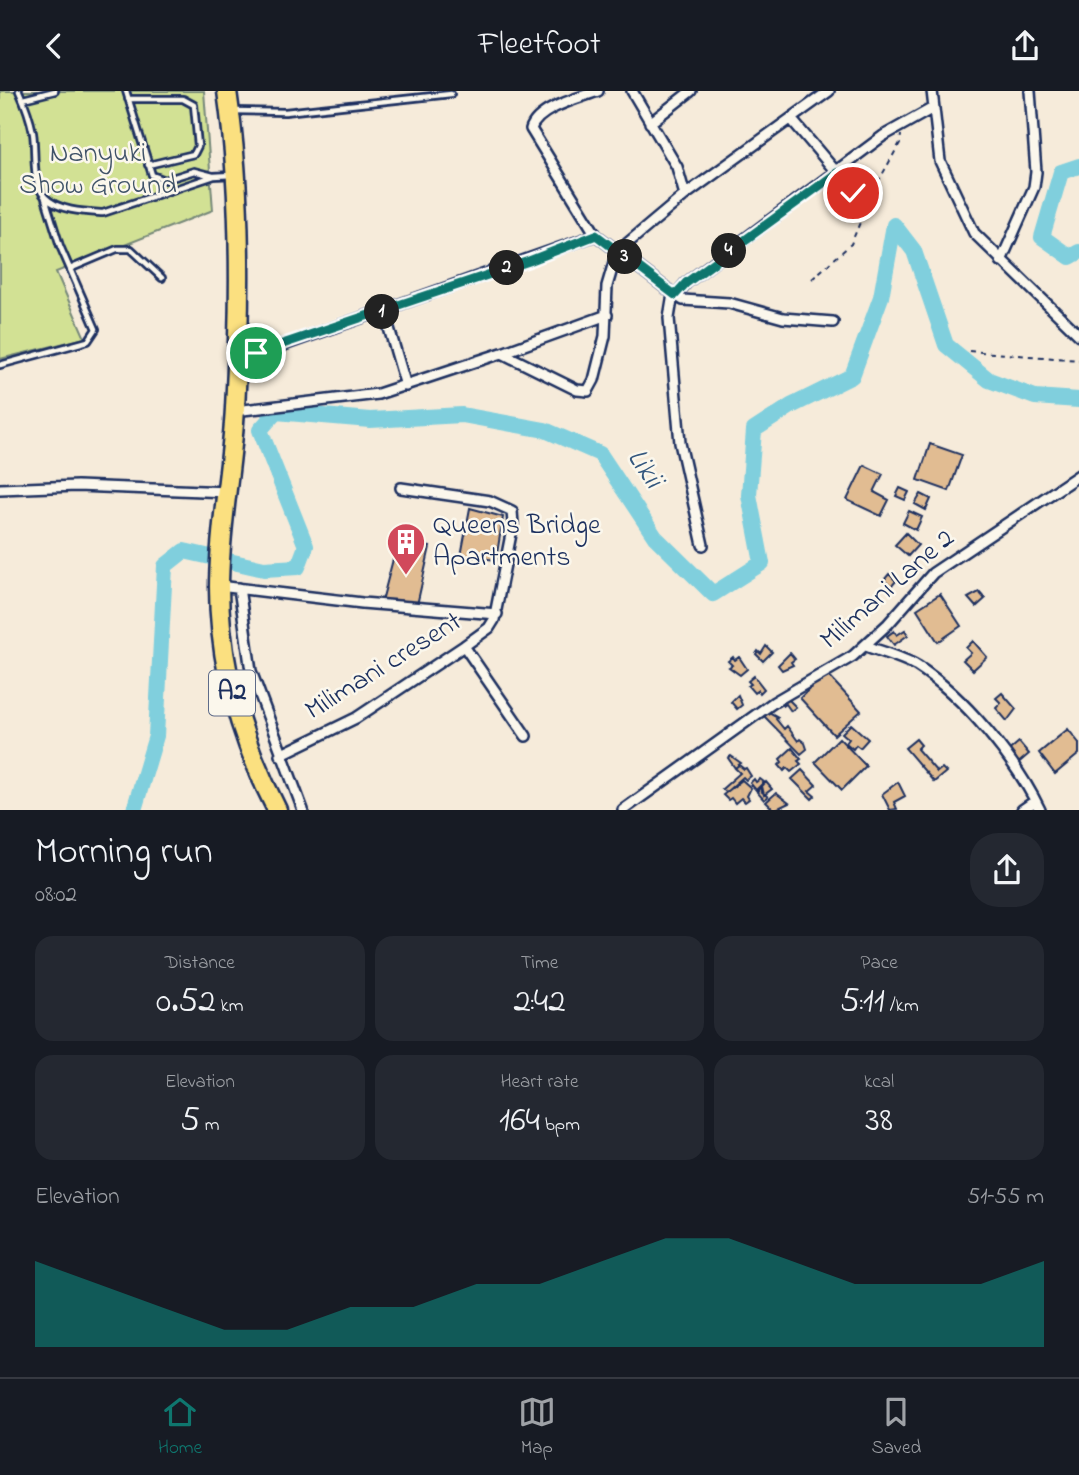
<!DOCTYPE html>
<meta charset="utf-8">
<style>
:root{--surface:#171b24;--page:#242831;--text:#f1f3f6;--muted:#9ea1a6;--line:#363941;--accent:#0f766e}
body{margin:0;font-family:"Indie Flower",sans-serif;background:var(--page);color:var(--text);height:100vh;display:flex;flex-direction:column;font-size:26px;white-space:nowrap}
*{box-sizing:border-box;margin:0}
p{font-size:23px;color:var(--muted)}
.icon{flex:none;width:38px;height:38px;fill:none;stroke:currentColor;stroke-width:2;stroke-linecap:round;stroke-linejoin:round}
.map{position:relative;height:719px;overflow:hidden}
.panel{display:flex;flex-direction:column;background:var(--surface);flex:1}
.panel>*{flex:none}
.pin{position:absolute;display:grid;place-items:center;width:60px;height:60px;color:#fff;margin:-30px;border:4px solid #fff;border-radius:50%;box-shadow:0 2px 7px #0007}
.km{position:absolute;width:35px;height:35px;margin:-18px;border-radius:50%;background:#222;color:#fff;font-size:19px;line-height:35px;text-align:center}
.round{display:grid;place-items:center;flex:none;width:74px;height:74px;border-radius:28px;background:var(--page)}
.overview{display:flex;align-items:center;justify-content:space-between;height:119px;padding:0 35px}
h1{font-size:38px;font-weight:600;line-height:52px}
.stats{display:grid;grid-template-columns:repeat(3,1fr);gap:10px;height:119px;padding:7px 35px}
.stats div{display:grid;align-content:center;border-radius:18px;background:var(--page);text-align:center}
.stats b{font-size:35px;font-weight:600}
.stats small{font-size:19px;font-weight:400}
.stats p{font-size:19px}
.chart{height:196px;padding:14px 35px}
.chart p{display:flex;justify-content:space-between}
.chart svg{width:100%;height:126px;margin-top:7px;fill:var(--accent);opacity:.7}
header{display:flex;justify-content:space-between;align-items:center;height:91px;padding:0 35px;background:var(--surface);font-size:32px;font-weight:600}
.tabs{display:flex;justify-content:space-around;align-items:center;height:98px;border-top:2px solid var(--line);background:var(--surface);font-size:19px;color:var(--muted)}
.tabs a{display:grid;justify-items:center;gap:4px}
.tabs .current{color:var(--accent)}
.map>svg:first-child{display:block}
.green{fill:#d2e194;stroke:#768879;stroke-width:2}
.lines{fill:none;stroke-linecap:round;stroke-linejoin:round}
.river{stroke:#80cfdd;stroke-width:16}
.building{fill:#e1bc92;stroke:#1b2f5e;stroke-width:2}
.lane-casing{stroke:#1b2f5e;stroke-width:10}
.street-casing{stroke:#1b2f5e;stroke-width:14}
.highway-casing{stroke:#1b2f5e;stroke-width:23}
.path{stroke:#1b2f5e;stroke-width:2;stroke-dasharray:5 5;stroke-linecap:butt}
.lane{stroke:#fbf7ec;stroke-width:4.5}
.street{stroke:#fbf7ec;stroke-width:9}
.highway{stroke:#fbe080;stroke-width:18}
.route-casing{stroke:#fff;stroke-width:14}
.route{stroke:#0f766e;stroke-width:9}
.labels{text-anchor:middle;dominant-baseline:central;stroke-width:5;stroke-linejoin:round;paint-order:stroke}
.shield{fill:#fbf7ec;stroke:#5e6b89;stroke-width:2}
.shield-label{font-size:26px;font-weight:bold;fill:#1b2f5e}
.park-label{font-size:28px;fill:#405369;stroke:#fbf7ec}
.poi-label{font-size:28px;fill:#1b2f5e;stroke:#fbf7ec;text-anchor:start}
.street-label{font-size:28px;fill:#1b2f5e;stroke:#fbf7ec}
.water-label{font-size:30px;font-style:italic;fill:#34577e;stroke:#fbf7ec}
</style>
<header><svg class="icon" aria-label="back" viewBox="0 0 24 24"><path d="M15 5l-7 7 7 7"/></svg>Fleetfoot<svg class="icon" aria-label="share" viewBox="0 0 24 24"><path d="M12 15V3M7 8l5-5 5 5M5 13v7h14v-7"/></svg></header>
<div class="map">
<svg width="1079" height="719" viewBox="0 0 1079 719">
<rect width="100%" height="100%" fill="#f6ebda"/>
<filter id="ink" filterUnits="userSpaceOnUse"><feTurbulence type="fractalNoise" baseFrequency=".0143" numOctaves="2"/><feDisplacementMap in="SourceGraphic" scale="14" xChannelSelector="R" yChannelSelector="G"/><feConvolveMatrix kernelMatrix="1 2 1 2 8 2 1 2 1" color-interpolation-filters="sRGB"/></filter>
<g filter="url(#ink)">
<!-- green -->
<path class="green" d="M0,0H204L213,119L56,181L85,247L0,268Z"/>
<g class="lines">
<!-- river -->
<path class="river" d="M1079,75L1061,81L1042,146L1070,166L1079,161
M134,719L156,645L165,475L184,460L264,478L298,476L306,455L260,339L276,321L370,329L462,324L545,339L600,363L655,446L713,503L762,472L749,404L754,339L791,315L852,285L881,206L894,134L914,160L946,254L989,289L1035,306L1079,309"/>
</g>
<!-- building -->
<path class="building" d="M930,353L962,364L949,400L918,389Z
M864,374L883,383L874,401L889,409L881,425L847,409Z
M900,397L909,401L905,409L896,405Z
M921,403L931,408L926,419L915,413Z
M470,417L503,426L496,469L461,465Z
M909,420L922,426L916,439L903,432Z
M906,442L918,454L908,465L895,454Z
M397,453L430,456L417,514H381Z
M889,483L896,490L891,496L884,489Z
M979,501L985,508L976,516L968,507Z
M940,503L961,535L938,551L917,518Z
M905,539L908,544L894,554L887,545L894,540L897,544Z
M973,550L987,566L973,579L963,569L971,562L966,557Z
M766,555L772,561L763,570L756,563L758,560L761,563Z
M790,562L795,568L791,571L793,574L782,579L778,574Z
M733,566L735,569L739,566L747,578L740,584L729,576L732,574L728,570Z
M826,582L861,620L834,644L800,607Z
M754,585L764,598L760,602L758,599L754,602L748,595L751,593L748,590Z
M1002,602L1016,618L1007,630L996,617L1001,612L996,607Z
M738,604L742,614L737,618L731,611Z
M788,608L796,616L791,620L786,613L783,615L781,612Z
M767,620L778,626L776,628L784,638L787,635L798,650L800,648L805,652L807,658L801,663L763,624Z
M851,633L868,648L860,657L856,654L853,658L846,652L849,648L842,642Z
M1068,638L1079,652V663L1055,683L1039,662Z
M839,647L866,675L842,699L815,671Z
M916,648L921,654L917,658L937,681L942,677L946,681L934,691L905,657Z
M1019,651L1029,663L1016,674L1006,662Z
M792,657L801,668L798,670L801,673L791,681L787,677L784,680L779,674L782,671L780,668Z
M731,665L741,672L735,677L728,667Z
M739,674L744,678L746,677L751,685L746,689L743,686L726,701L722,698L740,682L735,677Z
M802,679L816,694L809,700L815,705L812,708L792,688Z
M754,688L756,691L760,688L764,691L756,699L750,692Z
M742,689L751,697L747,705L749,708L745,711L741,707L735,712L731,707L728,709L723,704Z
M766,691L772,698L764,704L762,695Z
M898,691L905,705L894,711L897,718L890,719L882,703Z
M761,695V700L768,706L764,709L757,701Z
M776,702L789,712L774,719L766,711Z"/>
<g class="lines">
<!-- lane casing -->
<g class="lane-casing">
<path id="lane" d="M19,0C25,13 30,27 33,42C36,60 31,91 45,106C58,120 85,121 103,122L214,85L232,84
M126,0L152,84L165,89L194,80L213,85
M23,8L55,0
M128,8H183L194,14L198,55L194,63L148,74
M234,20L285,21L451,3
M72,177L117,158H131L162,187
M0,274L88,250L96,238L60,155L45,107"/>
</g>
<!-- street casing -->
<g class="street-casing">
<path id="street" d="M598,0C579,7 537,17 531,38L596,144L675,204L683,209L729,212L783,227L833,231
M632,0L677,76L685,104
M932,0L940,70L974,142L1079,244
M792,29L837,82
M650,32L691,0
M1001,170L1034,96L1036,81L1030,0
M384,220L406,295
M502,262L607,224
M238,263L273,258L596,144
M235,320L378,303L502,262L577,299L588,300L594,289L605,245L607,195L617,161L685,104L829,0
M0,398L77,395L228,401
M703,454L680,352L669,227L672,209L686,192L883,45L933,17
M219,495L362,512L497,523
M239,497L251,580L303,719
M464,555L526,645
M866,555C882,561 902,566 917,575C964,605 1016,669 1040,719
M280,664L356,627L464,555L489,537L494,529L513,433L512,420L490,410L401,397
M623,719L774,611L853,565L888,533L933,482L1079,384
M1022,719L1035,710"/>
</g>
<!-- highway casing -->
<g class="highway-casing">
<path id="highway" d="M227,0C242,104 241,212 235,317C232,376 219,437 219,496C219,575 241,649 277,719"/>
</g>
<!-- path -->
<path class="path" d="M843,89L866,117
M812,188L851,153L873,100L900,52L901,44
M969,260L1079,269"/>
<!-- lane -->
<use href="#lane" class="lane"/>
<!-- street -->
<use href="#street" class="street"/>
<!-- highway -->
<use href="#highway" class="highway"/>
</g>
</g>
<g class="lines" filter="url(#ink)">
<!-- route casing -->
<g class="route-casing">
<path id="route" d="M256,262L529,170L596,144L675,204L686,192L837,82L853,102"/>
</g>
<!-- route -->
<use href="#route" class="route"/>
</g>
<!-- icons -->
<defs>
<g id="building-pin" transform="scale(2.0125)"><path d="M0 17L-7.5 6A9.5 9.5 0 1 1 7.5 6Z" fill="#d1495b" stroke="#fbf7ec"/><path d="M-4-6H4V6H1V3H-1V6H-4ZM-2.5-4.3h1.7v1.8h-1.7ZM.8-4.3h1.7v1.8H.8ZM-2.5-1h1.7V.8h-1.7ZM.8-1h1.7V.8H.8Z" fill="#fff"/></g>
</defs>
<g fill-rule="evenodd">
<use href="#building-pin" x="406" y="451"/>
</g>
<g class="labels">
<!-- shield labels -->
<rect class="shield" x="209" y="579.5" width="46" height="45" rx="5"/>
<g class="shield-label">
<text x="232" y="602">A2</text>
</g>
<!-- park labels -->
<g class="park-label">
<text x="98" y="63">Nanyuki<tspan x="98" dy="32">Show Ground</tspan></text>
</g>
<!-- poi labels -->
<g class="poi-label">
<text x="433" y="435">Queens Bridge<tspan x="433" dy="32">Apartments</tspan></text>
</g>
<!-- street labels -->
<g class="street-label">
<text transform="translate(888 499) rotate(-41)">Milimani Lane 2</text>
<text transform="translate(384 576) rotate(-32)">Milimani cresent</text>
</g>
<!-- water labels -->
<g class="water-label">
<text transform="translate(644 378) rotate(56)">Likii</text>
</g>
</g>
</svg>
<div class="pin" style="left:256px;top:262px;background:#1e9e55"><svg class="icon" aria-label="arrive" viewBox="0 0 24 24"><path d="M6 21V4h12l-3 4 3 4H6"/></svg></div>
<div class="pin" style="left:853px;top:102px;background:#d93025"><svg class="icon" aria-label="check" viewBox="0 0 24 24"><path d="M5 12l5 5 9-10"/></svg></div>
<b class="km" style="left:382px;top:221px">1</b>
<b class="km" style="left:507px;top:177px">2</b>
<b class="km" style="left:625px;top:166px">3</b>
<b class="km" style="left:729px;top:160px">4</b>
</div>
<section class="panel">
<div class="overview"><div><h1>Morning run</h1><p>08:02</p></div><a class="round"><svg class="icon" aria-label="share" viewBox="0 0 24 24"><path d="M12 15V3M7 8l5-5 5 5M5 13v7h14v-7"/></svg></a></div>
<div class="stats">
<div><p>Distance</p><b>0.52<small> km</small></b></div>
<div><p>Time</p><b>2:42</b></div>
<div><p>Pace</p><b>5:11<small> /km</small></b></div>
</div>
<div class="stats">
<div><p>Elevation</p><b>5<small> m</small></b></div>
<div><p>Heart rate</p><b>164<small> bpm</small></b></div>
<div><p>kcal</p><b>38</b></div>
</div>
<div class="chart"><p><span>Elevation</span>51–55 m</p>
<svg viewBox="0 0 160 44" preserveAspectRatio="none"><path d="M0 44V14L10 22L20 30L30 38L40 38L50 30L60 30L70 22L80 22L90 14L100 6L110 6L120 14L130 22L140 22L150 22L160 14V44z"/></svg>
</div>
</section>
<nav class="tabs">
<a class="current"><svg class="icon" aria-label="home" viewBox="0 0 24 24"><path d="M3 11l9-7 9 7M6 9v11h12V9"/></svg>Home</a>
<a><svg class="icon" aria-label="map" viewBox="0 0 24 24"><path d="M3 6l6-2 6 2 6-2v14l-6 2-6-2-6 2zM9 4v14M15 6v14"/></svg>Map</a>
<a><svg class="icon" aria-label="saved" viewBox="0 0 24 24"><path d="M7 4h10v16l-5-4-5 4z"/></svg>Saved</a>
</nav>
